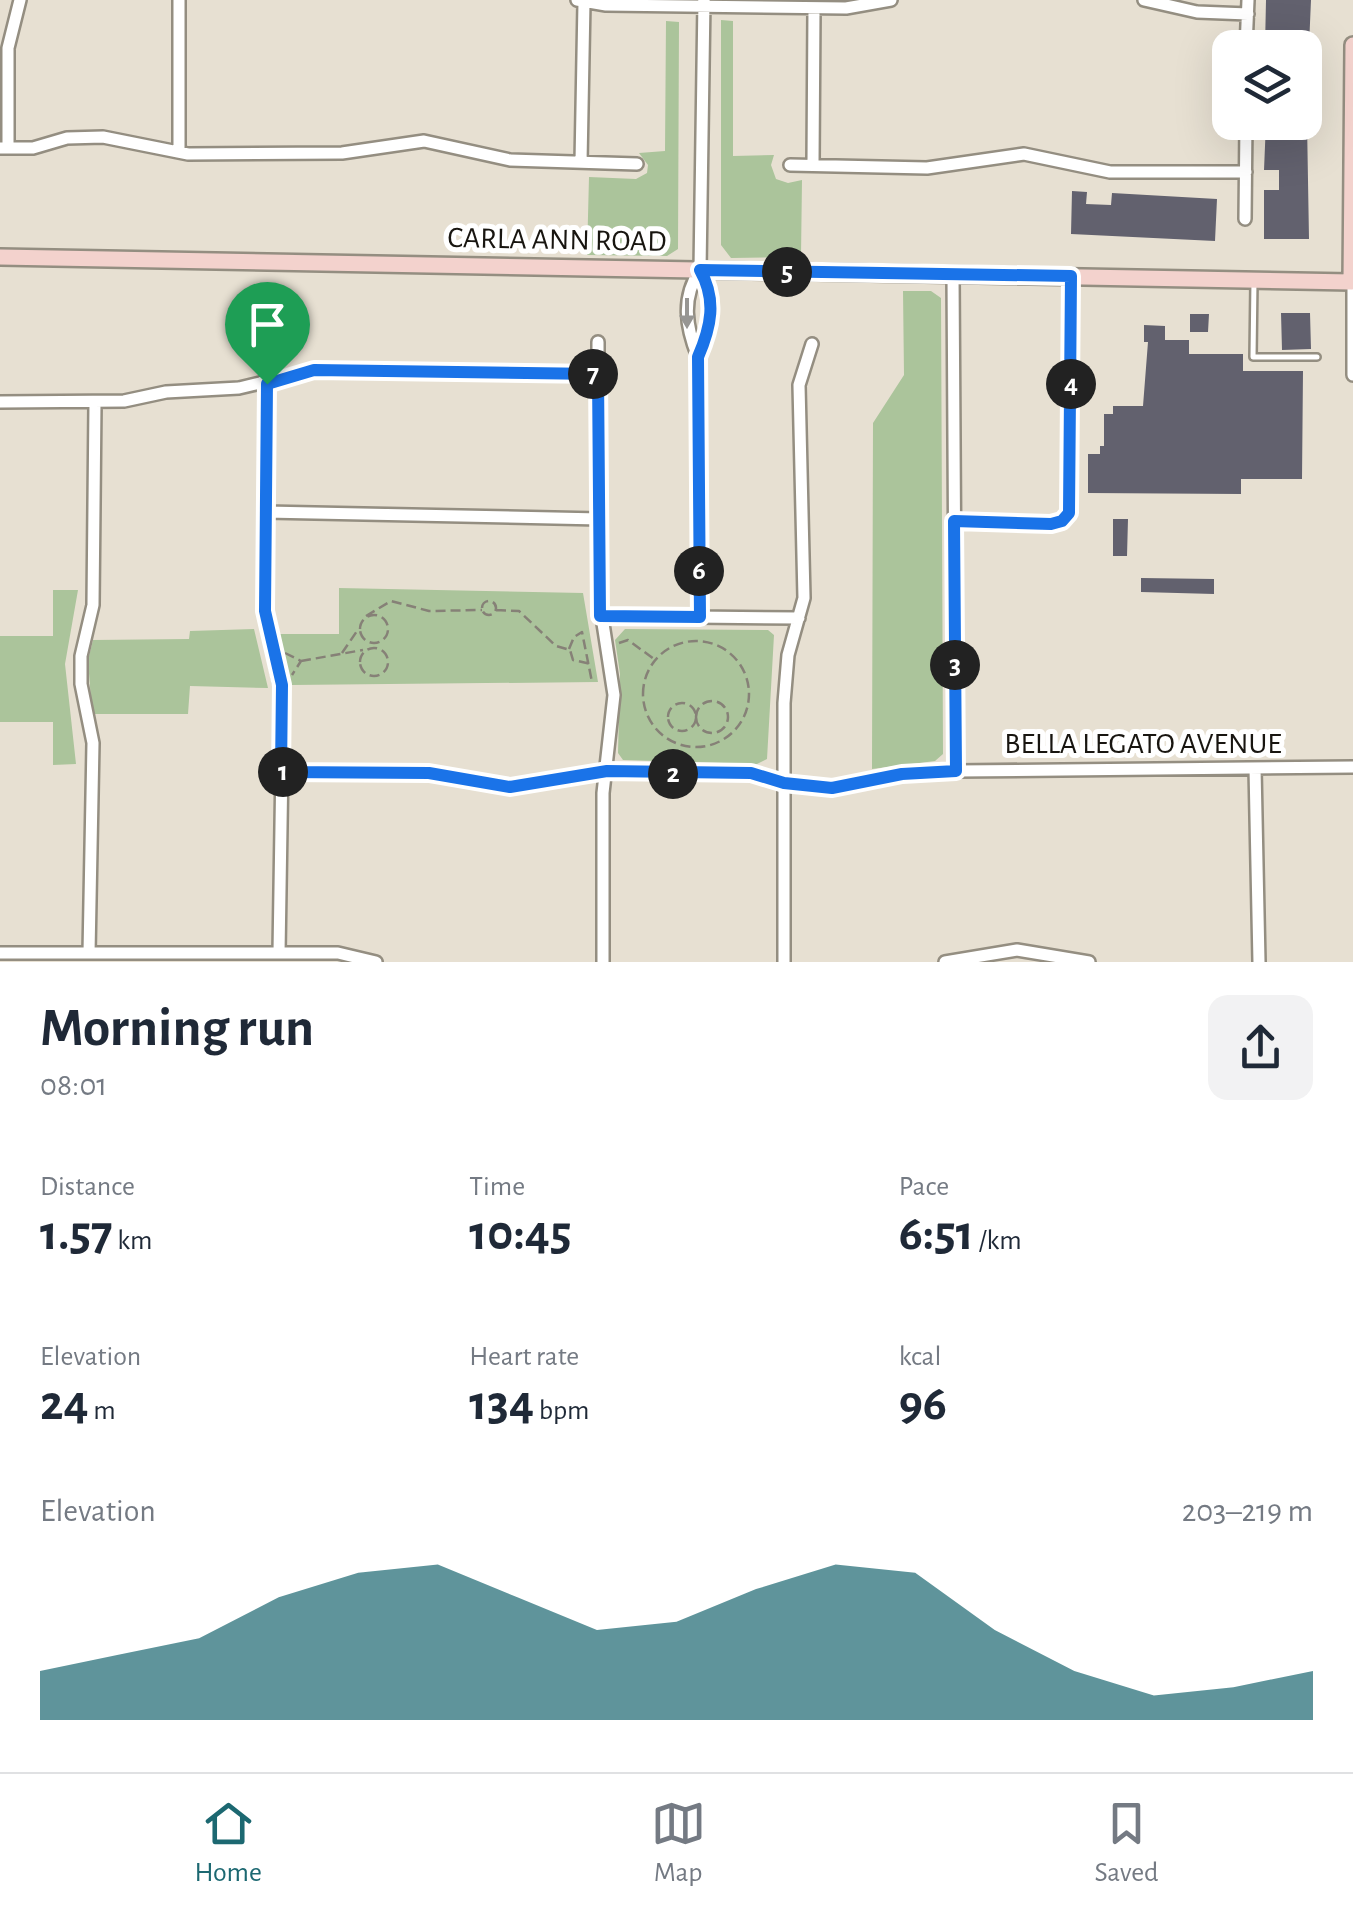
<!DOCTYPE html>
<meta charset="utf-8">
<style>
:root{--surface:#fff;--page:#f2f2f3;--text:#1f2937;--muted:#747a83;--line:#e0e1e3;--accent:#1c6871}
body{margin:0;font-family:"Alegreya Sans",sans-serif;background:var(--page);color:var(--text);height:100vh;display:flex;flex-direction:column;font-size:38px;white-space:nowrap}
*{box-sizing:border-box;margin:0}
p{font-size:32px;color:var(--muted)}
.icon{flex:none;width:55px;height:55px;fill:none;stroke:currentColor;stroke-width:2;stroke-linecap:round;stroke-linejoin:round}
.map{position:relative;height:962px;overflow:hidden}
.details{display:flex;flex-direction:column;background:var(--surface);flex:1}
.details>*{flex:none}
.fabs{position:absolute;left:1212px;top:30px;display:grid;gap:20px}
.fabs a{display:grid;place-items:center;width:110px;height:110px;border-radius:20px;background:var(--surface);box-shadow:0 10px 40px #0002;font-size:50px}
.pin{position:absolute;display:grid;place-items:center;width:85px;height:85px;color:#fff;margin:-102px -42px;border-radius:50% 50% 50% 0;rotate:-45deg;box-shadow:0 0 10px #0007}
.pin .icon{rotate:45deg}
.km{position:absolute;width:50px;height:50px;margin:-25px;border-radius:50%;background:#222;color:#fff;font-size:28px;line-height:50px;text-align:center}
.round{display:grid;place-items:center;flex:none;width:105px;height:105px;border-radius:20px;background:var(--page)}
.summary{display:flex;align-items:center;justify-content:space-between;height:170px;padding:0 40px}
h1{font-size:55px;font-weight:700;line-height:75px}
.metrics{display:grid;grid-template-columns:repeat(3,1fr);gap:15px;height:170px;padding:10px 40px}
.metrics div{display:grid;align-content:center}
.metrics b{font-size:50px;font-weight:700}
.metrics small{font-size:28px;font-weight:400}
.metrics p{font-size:28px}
.chart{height:280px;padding:20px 40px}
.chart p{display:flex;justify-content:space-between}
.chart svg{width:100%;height:180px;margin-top:10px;fill:var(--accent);opacity:.7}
.menu{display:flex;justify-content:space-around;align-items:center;height:140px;border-top:2px solid var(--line);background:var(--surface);font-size:28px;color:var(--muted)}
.menu a{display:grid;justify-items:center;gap:5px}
.menu .current{color:var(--accent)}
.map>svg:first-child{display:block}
.green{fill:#abc49b}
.building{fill:#62616e}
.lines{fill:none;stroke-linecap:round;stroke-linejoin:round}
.lane-casing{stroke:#948e81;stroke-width:10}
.street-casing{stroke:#948e81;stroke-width:16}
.secondary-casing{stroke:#948e81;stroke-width:20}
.path{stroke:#868177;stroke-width:2.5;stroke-dasharray:10 5;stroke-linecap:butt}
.lane{stroke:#fff;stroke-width:5}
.street{stroke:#fff;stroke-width:11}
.secondary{stroke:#f3d2cd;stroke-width:15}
.oneway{fill:#979693}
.route-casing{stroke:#fff;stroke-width:20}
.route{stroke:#1a73e8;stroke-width:12}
.labels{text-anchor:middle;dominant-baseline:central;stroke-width:10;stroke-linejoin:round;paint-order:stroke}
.street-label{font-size:30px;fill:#181510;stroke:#fff}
</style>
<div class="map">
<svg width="1353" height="962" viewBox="0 0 1353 962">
<rect width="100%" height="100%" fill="#e7e0d2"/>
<!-- green -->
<path class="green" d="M721,20L733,21V156L774,155L771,165L776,179L788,183L802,180L801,257L731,258L721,245Z
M666,21L679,22L678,249L667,256L587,255L589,177L636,179L647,173L648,165L639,153L665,151Z
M903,291H931L941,298L943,754L935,761L872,769L873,423L904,375Z
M339,588L583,593L598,682L291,685L280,634H339Z
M53,590H78L65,664L76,764L53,765V722H0V636H53Z
M254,629L268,688L190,686L188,714H92L88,660L93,640L189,639L190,631Z
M625,629L768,630L774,635L767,759L757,764L623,760L618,753L620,674L615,640Z"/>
<!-- building -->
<path class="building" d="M1266,0H1311L1309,46L1265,47Z
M1266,122H1307L1309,239H1264V190H1279V170H1264Z
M1072,191L1087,192L1086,204L1111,205L1112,193L1217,199L1215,241L1071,234Z
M1281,313H1310L1311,349L1282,350Z
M1190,314H1209L1208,332H1190Z
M1144,325L1165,326V340H1189V354H1243V371H1303L1302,479H1241V494L1088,493V454H1100V446H1104V414H1113V406H1143L1148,342H1144Z
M1113,519H1128L1127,556H1113Z
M1141,578L1214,579V594L1141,592Z"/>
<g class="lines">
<!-- lane casing -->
<g class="lane-casing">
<path id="lane" d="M1254,281L1253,357H1317
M957,521L1051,524L1062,521L1069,513L1071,281"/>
</g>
<!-- street casing -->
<g class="street-casing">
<path id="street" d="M577,0L606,5L846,8L891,0
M1144,0L1197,12L1248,14
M1246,48L1248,0
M0,148H33L67,138L103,137L188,154L342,153L424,141L510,160L637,164
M8,148V48L20,0
M179,152V0
M581,162L584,2
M813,163L814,8
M790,165L927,168L1024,154L1110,172H1246
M1245,219L1246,122
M700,270C681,298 686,327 698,357L700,617
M700,270L704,0
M953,274L956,771
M1353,282V375
M598,342V591L614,695L603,793V962
M698,357C711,327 717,300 700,270
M267,384L265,611L283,699L279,953
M0,402L124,401L166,392L239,388L314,370L598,374
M266,512L600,519
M600,616L799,618
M1255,768L1259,962
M281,772L429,773L510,787L607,771L751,773L784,783L831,788L902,774L956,771L1353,767
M0,953H338L376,962
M89,953L93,743L81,684V656L93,605L95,403
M784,962V703L788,655L804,598L799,385L812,344
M945,962L1017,950L1089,962"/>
</g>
<!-- secondary casing -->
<g class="secondary-casing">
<path id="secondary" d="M0,257L1351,282L1353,45"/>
</g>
<!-- path -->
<path class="path" d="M482 608a7 7 0 1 1 14 0a7 7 0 1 1-14 0Z
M496,610L519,611L556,646L570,650L573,660L591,664
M360 629a14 14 0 1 1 28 0a14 14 0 1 1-28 0Z
M366,616L391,601L429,611L482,610
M643 694a53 53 0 1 1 106 0a53 53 0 1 1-106 0Z
M619,643L628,640L654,659
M360 662a14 14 0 1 1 28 0a14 14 0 1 1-28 0Z
M569,649L574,637L582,632L592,682
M285,653L301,661L292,675
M342,653L357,631
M301,661L363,650
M696 717a16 16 0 1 1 32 0a16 16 0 1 1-32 0Z
M668 717a14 14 0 1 1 28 0a14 14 0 1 1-28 0Z"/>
<!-- lane -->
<use href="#lane" class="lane"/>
<!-- street -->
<use href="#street" class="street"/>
<!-- secondary -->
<use href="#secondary" class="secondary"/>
</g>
<!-- one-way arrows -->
<defs><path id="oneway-solid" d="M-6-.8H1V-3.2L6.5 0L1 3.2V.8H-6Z" transform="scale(2.5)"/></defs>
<use class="oneway" href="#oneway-solid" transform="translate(687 313) rotate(90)"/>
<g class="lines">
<!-- route casing -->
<g class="route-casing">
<path id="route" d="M700,270L1071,276L1069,513L1062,521L1051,524L954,521L956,771L902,774L832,788L784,783L751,773L607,771L510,787L429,773L281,772L282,685L265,611L267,384L314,370L598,374L600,616L700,617L698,357C711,327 717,300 700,270Z"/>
</g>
<!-- route -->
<use href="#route" class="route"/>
</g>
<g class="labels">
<!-- street labels -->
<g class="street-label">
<text transform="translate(557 240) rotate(1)">CARLA ANN ROAD</text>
<text x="1143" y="744">BELLA LEGATO AVENUE</text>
</g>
</g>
</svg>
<div class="fabs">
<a><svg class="icon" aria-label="layers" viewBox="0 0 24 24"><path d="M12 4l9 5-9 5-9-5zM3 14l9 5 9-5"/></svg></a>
</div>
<div class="pin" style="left:267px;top:384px;background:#1e9e55"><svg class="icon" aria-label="arrive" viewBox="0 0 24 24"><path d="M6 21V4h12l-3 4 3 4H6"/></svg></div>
<b class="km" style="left:283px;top:772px">1</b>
<b class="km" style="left:673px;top:774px">2</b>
<b class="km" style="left:955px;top:665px">3</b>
<b class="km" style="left:1071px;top:384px">4</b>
<b class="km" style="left:787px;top:272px">5</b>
<b class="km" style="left:699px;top:571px">6</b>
<b class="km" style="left:593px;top:374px">7</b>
</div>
<section class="details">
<div class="summary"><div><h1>Morning run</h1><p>08:01</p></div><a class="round"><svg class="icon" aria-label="share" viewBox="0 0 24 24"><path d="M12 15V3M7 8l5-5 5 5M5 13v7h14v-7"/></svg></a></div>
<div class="metrics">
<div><p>Distance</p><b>1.57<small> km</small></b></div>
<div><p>Time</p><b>10:45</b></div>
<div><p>Pace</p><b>6:51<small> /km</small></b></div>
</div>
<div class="metrics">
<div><p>Elevation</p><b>24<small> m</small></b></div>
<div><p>Heart rate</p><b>134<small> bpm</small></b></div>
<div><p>kcal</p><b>96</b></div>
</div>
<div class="chart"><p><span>Elevation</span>203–219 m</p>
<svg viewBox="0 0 160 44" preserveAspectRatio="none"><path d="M0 44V32L10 28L20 24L30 14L40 8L50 6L60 14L70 22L80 20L90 12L100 6L110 8L120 22L130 32L140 38L150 36L160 32V44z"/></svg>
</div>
</section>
<nav class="menu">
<a class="current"><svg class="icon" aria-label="home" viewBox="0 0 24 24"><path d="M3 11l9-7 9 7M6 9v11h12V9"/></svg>Home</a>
<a><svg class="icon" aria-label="map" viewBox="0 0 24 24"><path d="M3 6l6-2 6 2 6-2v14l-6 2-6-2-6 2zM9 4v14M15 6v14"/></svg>Map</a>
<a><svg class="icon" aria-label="saved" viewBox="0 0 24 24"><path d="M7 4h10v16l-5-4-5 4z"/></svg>Saved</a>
</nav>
